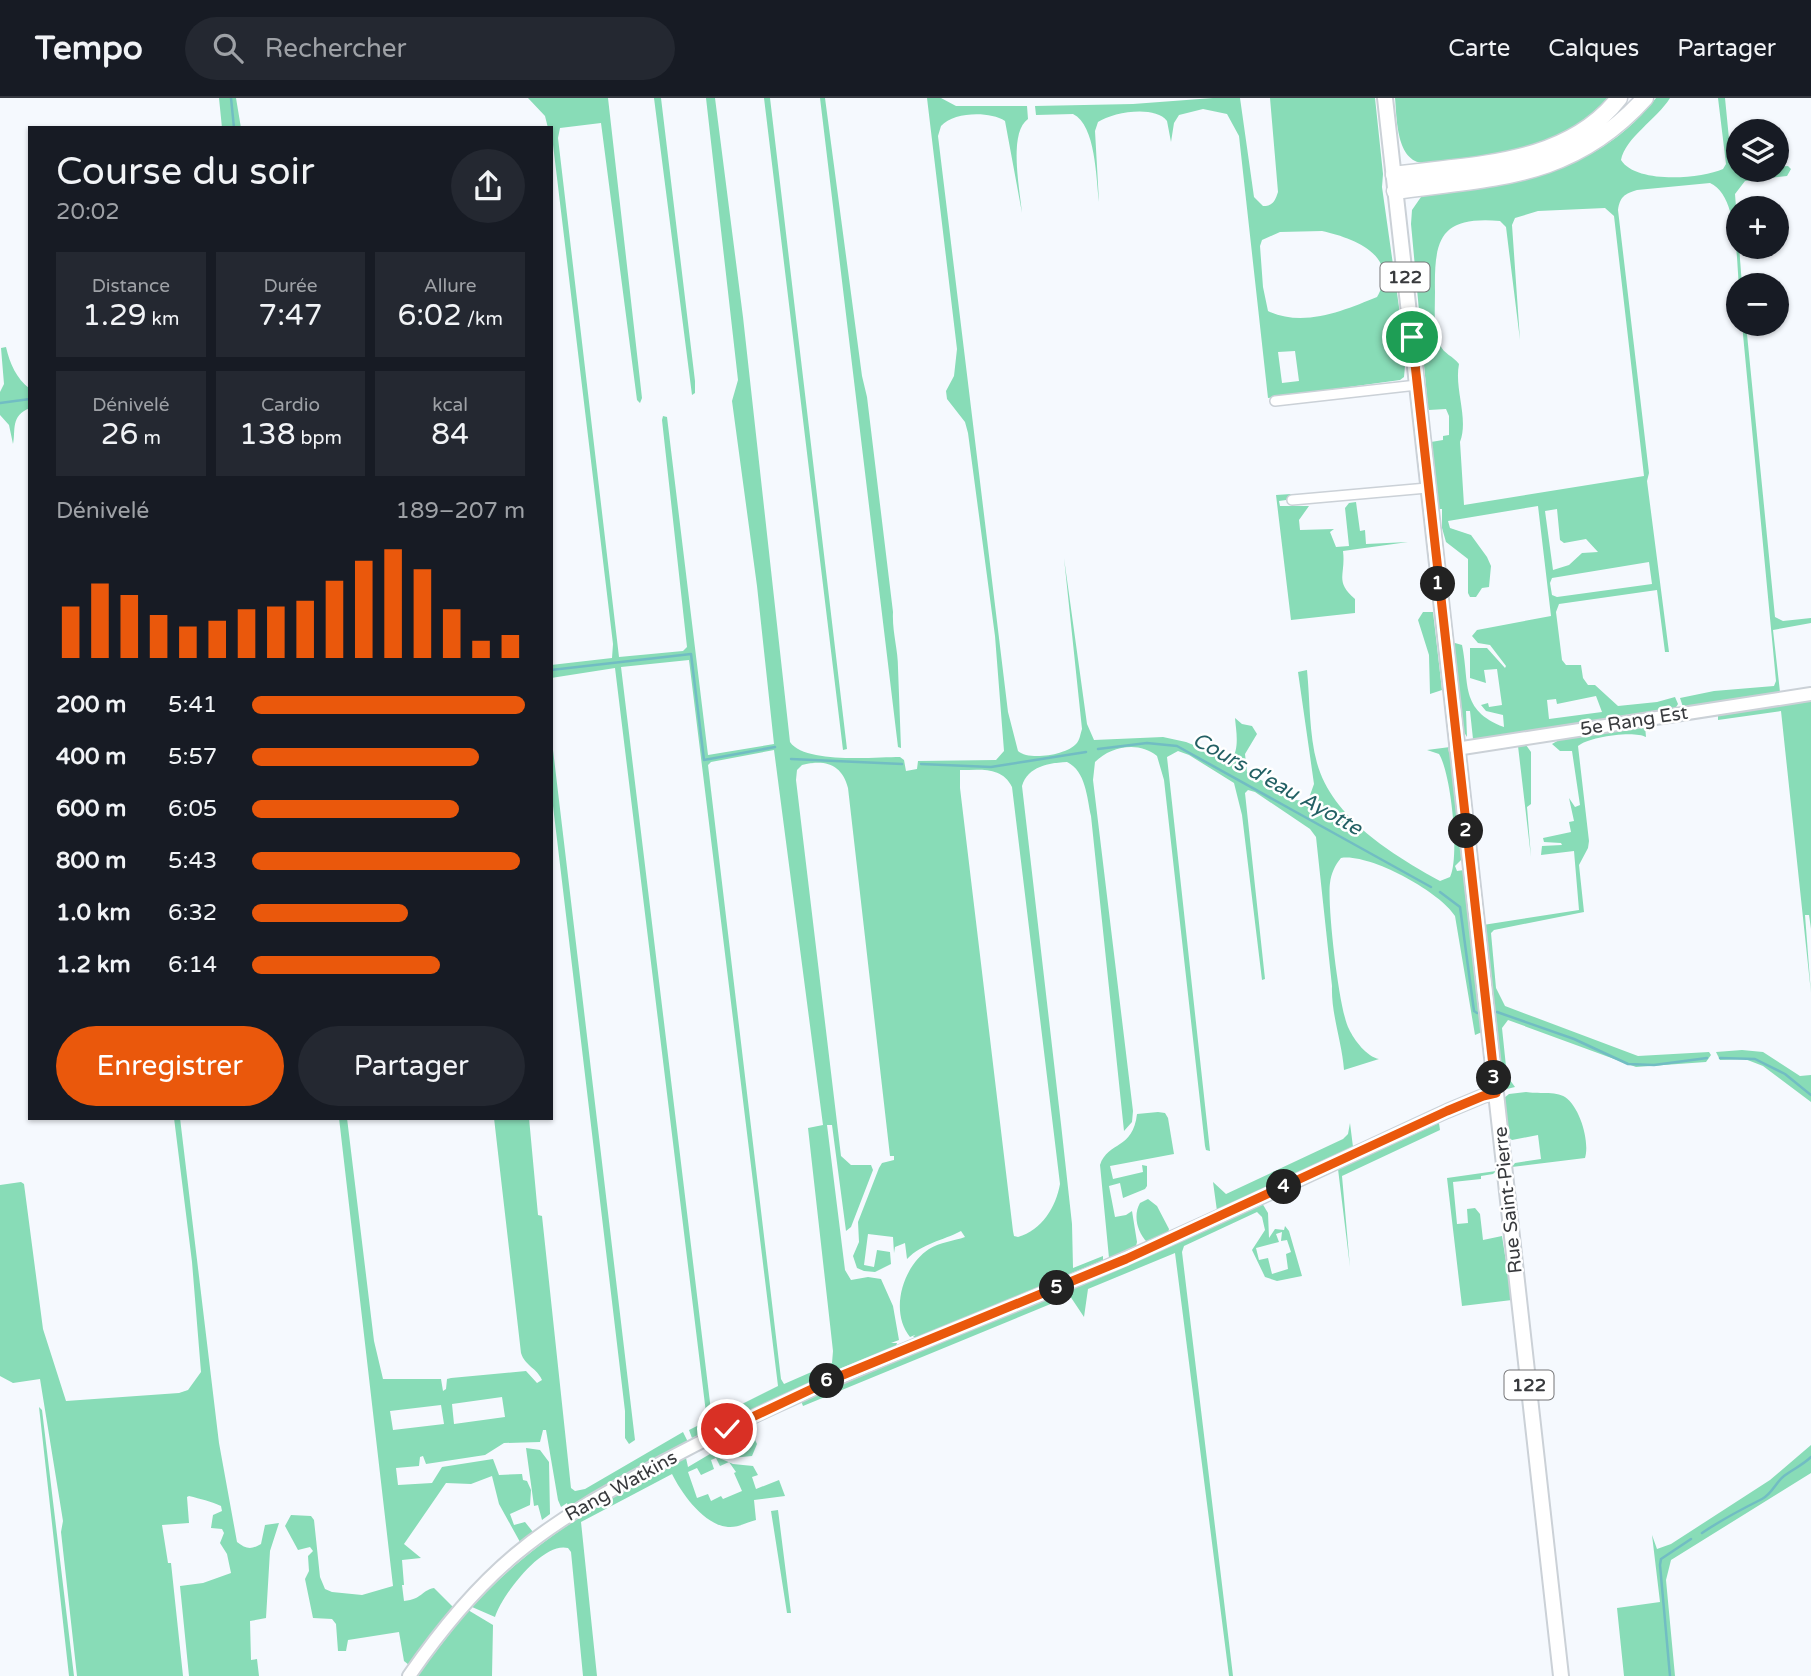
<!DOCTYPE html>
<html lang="fr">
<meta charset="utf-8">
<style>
:root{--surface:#171b24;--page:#242831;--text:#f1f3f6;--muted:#9ea1a6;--line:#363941;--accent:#ea580c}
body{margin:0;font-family:"Varela Round",sans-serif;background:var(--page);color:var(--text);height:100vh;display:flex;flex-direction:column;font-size:26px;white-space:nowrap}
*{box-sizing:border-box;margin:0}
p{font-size:23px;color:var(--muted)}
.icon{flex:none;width:38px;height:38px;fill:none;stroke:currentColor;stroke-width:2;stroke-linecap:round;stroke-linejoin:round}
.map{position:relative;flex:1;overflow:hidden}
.sheet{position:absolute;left:28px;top:28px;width:525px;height:994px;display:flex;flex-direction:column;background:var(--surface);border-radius:0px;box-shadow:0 2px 5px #0004}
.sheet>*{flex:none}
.fabs{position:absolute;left:1726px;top:21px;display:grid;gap:14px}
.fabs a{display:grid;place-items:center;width:63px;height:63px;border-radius:50%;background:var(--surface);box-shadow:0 2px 5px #0004;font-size:35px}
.pin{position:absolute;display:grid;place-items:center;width:60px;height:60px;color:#fff;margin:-30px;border:4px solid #fff;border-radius:50%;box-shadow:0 2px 7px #0007}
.km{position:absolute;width:35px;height:35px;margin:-18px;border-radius:50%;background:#222;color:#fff;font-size:19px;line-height:35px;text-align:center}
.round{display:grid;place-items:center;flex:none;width:74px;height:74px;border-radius:37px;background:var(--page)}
.summary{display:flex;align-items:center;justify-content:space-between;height:119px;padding:0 28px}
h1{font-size:38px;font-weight:600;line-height:52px}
.stats{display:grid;grid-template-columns:repeat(3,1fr);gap:10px;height:119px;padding:7px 28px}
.stats div{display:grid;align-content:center;border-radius:0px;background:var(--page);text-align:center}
.stats b{font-size:30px;font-weight:600}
.stats small{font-size:19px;font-weight:400}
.stats p{font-size:19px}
.chart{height:196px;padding:14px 28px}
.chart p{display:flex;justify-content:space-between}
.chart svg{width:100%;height:126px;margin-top:7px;stroke:var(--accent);stroke-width:6}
.action{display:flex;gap:14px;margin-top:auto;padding:14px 28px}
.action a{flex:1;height:80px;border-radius:42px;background:var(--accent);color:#fff;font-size:28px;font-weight:600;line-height:80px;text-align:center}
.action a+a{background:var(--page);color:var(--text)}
ul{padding:0 28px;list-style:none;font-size:23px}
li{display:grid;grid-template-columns:112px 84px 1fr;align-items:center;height:52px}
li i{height:18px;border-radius:9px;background:var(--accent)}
header{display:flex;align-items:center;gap:42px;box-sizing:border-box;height:98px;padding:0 35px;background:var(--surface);border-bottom:2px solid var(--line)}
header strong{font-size:33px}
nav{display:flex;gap:38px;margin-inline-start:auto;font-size:24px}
.search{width:490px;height:63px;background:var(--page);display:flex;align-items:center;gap:18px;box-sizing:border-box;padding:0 24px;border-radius:38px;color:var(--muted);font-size:26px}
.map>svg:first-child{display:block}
.green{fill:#88dcb7;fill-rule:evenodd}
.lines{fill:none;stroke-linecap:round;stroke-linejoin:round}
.stream{stroke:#71bdc3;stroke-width:2.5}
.street-casing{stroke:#cbd1d7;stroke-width:12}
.secondary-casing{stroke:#cbd1d7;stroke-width:16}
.primary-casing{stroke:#cbd1d7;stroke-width:18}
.highway-casing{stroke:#cbd1d7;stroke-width:19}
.street{stroke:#fff;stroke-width:9}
.secondary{stroke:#fff;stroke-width:12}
.primary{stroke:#fff;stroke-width:14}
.highway{stroke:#fff;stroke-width:16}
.route-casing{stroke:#fff;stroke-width:14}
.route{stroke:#ea580c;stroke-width:9}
.labels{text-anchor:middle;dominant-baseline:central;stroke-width:5;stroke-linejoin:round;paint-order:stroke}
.shield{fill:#fff;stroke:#747577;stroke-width:2}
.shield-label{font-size:18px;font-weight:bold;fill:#383a3d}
.street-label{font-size:19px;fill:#383a3d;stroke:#fff}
.water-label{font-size:21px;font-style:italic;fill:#236064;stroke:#fff}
</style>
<header>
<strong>Tempo</strong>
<div class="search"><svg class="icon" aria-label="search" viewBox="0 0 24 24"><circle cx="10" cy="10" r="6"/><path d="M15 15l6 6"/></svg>Rechercher</div>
<nav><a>Carte</a><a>Calques</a><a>Partager</a></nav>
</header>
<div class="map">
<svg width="1811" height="1578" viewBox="0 0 1811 1578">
<rect width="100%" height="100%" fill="#f5f9fe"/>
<!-- green -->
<path class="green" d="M219,0H236L241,30H222Z
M528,0H608L642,300L640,305L637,302L601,25L560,30L558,40L619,559L683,553L687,549L662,322L663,318L667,319L708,657L774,646L757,488L732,303L738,282L706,0H715L743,219L790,644C805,666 874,659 900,659L904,662L906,673L917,671L918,663L996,662L1004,653L995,538L968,335L965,324L947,301L946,293L954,278L957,251L927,0H941L956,8H1027L1028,21C1008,35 1020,92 1022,115L1005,23C989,13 954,14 941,28L938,38L1008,614L1018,653C1029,663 1066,657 1076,646C1080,642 1080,637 1082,631L1064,460L1087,626L1094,642L1163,639L1186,644L1231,662C1240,651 1236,633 1235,620L1242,626L1252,628L1257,636L1245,656L1247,674L1296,702L1305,703L1309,700L1314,686L1298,574L1307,572C1310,602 1309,636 1317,665C1332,720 1393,757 1440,783L1450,779C1460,759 1451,675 1439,656L1427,652L1450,649L1462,761L1455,768L1457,773L1464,772L1482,934L1475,937L1455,818C1439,793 1369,755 1341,760C1335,767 1331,776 1330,785C1327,806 1339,913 1349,931C1354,942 1367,959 1379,961L1344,972C1342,944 1331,916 1332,888L1316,739L1310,731L1255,694L1248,692L1245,695L1265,881L1262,882L1242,717L1234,685L1189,657L1178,653L1167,659L1210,1053L1206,1052L1205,1048L1164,682L1157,658C1139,643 1111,648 1095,664L1093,682L1133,1013L1132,1024L1124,1033L1091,718C1087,700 1086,673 1067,664C1049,665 1028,668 1022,688L1061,1026L1072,1126L1073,1170L1103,1158V1162L916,1240L913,1239L915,1237L910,1239C889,1213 903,1168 929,1151C940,1144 954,1143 965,1139L961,1133C942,1143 923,1145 907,1161L905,1145L895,1149L894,1155L893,1139L868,1136L864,1167L874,1169L877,1152L890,1154L891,1166L875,1174L864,1173L857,1170L853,1158L859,1144L858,1124L879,1070L882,1065L894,1062V1058H890L848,690C842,666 825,661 802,667L797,672L796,682L841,1058L851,1067H871L873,1072L851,1129L846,1133L832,1027H827L845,1172L851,1182L868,1179L881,1181L893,1208L899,1242L891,1245H897L896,1248L835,1273L692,1340L689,1332L707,1323L615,570L551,580V567L612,560L613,546L551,30H548L545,18ZM689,562L778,1288L712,1321L621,569ZM774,652L823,1027L808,1030L833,1253L832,1265L784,1286L781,1281L708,667L711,664ZM960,672C980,672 1002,668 1012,689L1060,1086C1056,1109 1042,1132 1018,1139L1014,1138L1013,1133L960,690Z
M654,0H661L695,283V295L692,297Z
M764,0H770L847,651L843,652Z
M820,0H825L862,278L867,299L893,514C892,534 898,551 898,570C899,597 900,623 901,650L898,649Z
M1213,0H1240L1254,99L1263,108C1273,108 1275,103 1278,94L1270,0H1375L1383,76L1382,89L1399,209L1400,233L1394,249L1397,259L1405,268L1404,279L1400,282L1268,300L1239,38L1227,16L1203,11L1179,17L1174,25L1171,44L1167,23C1155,7 1113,14 1098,24L1095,33L1099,104C1096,81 1096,27 1073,16L1036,17L1035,8L1133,6ZM1322,133C1354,140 1401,158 1377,199C1345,212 1304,230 1268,213L1263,189L1260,148L1262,142L1280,134ZM1295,253L1299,283L1282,285L1278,254Z
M1395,0H1611C1558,54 1495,56 1424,65C1396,64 1397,20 1395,0Z
M1656,0H1670C1657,21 1625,40 1621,62C1636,86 1700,81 1723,71L1726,66L1718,0H1725L1730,51L1738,72H1776V69L1788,68L1791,71L1787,78L1745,83L1735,96L1742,187H1739C1736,160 1738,97 1710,85L1637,92C1624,96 1620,99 1618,112L1649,375L1647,383L1669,554H1665L1657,492L1559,506L1556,514L1562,562L1566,567H1581L1583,580L1588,587H1595L1618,608L1657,604L1675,599L1678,606L1675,611L1473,641L1470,613H1466L1467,639L1462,631L1452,548L1455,545L1462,547C1470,585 1459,612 1504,629L1503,617L1486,613L1481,607L1488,605L1489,609L1502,607L1497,571L1484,572L1486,585L1470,580V550H1487L1505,570L1506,568L1490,547L1478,545L1472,538L1477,532L1551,518L1538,408L1448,423L1450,430L1471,437L1487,459L1491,468L1489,489L1482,490L1476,499H1470L1468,495V461L1446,444L1442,430V411H1438L1431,344L1443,342V338L1449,337V318L1446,311L1429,312L1428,310L1411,126L1412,112L1421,99L1428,97C1517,83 1596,77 1656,0ZM1605,110L1614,118L1644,378L1464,407L1460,344C1469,320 1454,291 1459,266C1453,258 1444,256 1440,247C1433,231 1435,211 1435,194C1434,141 1440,118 1500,123L1506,129L1520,242L1512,127L1515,120L1538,113ZM1557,411L1560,442L1564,445L1586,441L1598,454L1582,455L1569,467L1553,472L1545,413ZM1649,464L1652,486L1557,499L1552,497L1550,485L1552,480ZM1596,598L1602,614L1549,621L1547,602L1556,601L1557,606Z
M1742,226H1746L1775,519L1783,523L1811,520V525L1773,532L1780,594L1683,609L1680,600L1714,593L1774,588L1776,583Z
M6,249C10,266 16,280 30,291V310C10,318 16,332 13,346L9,327L0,317V294L4,286L1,250Z
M1291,396L1286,402L1279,403L1280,408H1309L1299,422L1300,432L1334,431L1330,434L1336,449L1349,448L1345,410L1349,405L1356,404L1360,433L1365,432L1366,446L1408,444L1343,453C1346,477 1334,483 1355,501V515L1291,522L1276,397Z
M1423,514H1433L1442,592L1430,596L1429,557L1418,522Z
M1811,603V831L1809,817H1805L1811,895L1781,613L1718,622V617Z
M1645,628L1646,639C1634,632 1588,639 1578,648L1589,743L1588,750L1579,767L1584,814L1494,832L1491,835L1496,890L1505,908L1638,958L1709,954L1711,957L1706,964L1636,969L1508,922L1502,930L1507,978L1515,989L1503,992L1483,827L1579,812L1574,753L1541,757L1542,748L1562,747L1561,745L1544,744L1543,740L1571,734L1569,724L1574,723L1569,700L1575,709L1580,707L1572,653H1560L1552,646L1559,642Z
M551,635L635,1342L629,1346L625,1340V1313L551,691Z
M1526,647L1531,654V706L1527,709L1531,759L1518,648Z
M1742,952L1763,954L1800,978L1811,977V1004L1763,968L1745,961L1720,962L1716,954Z
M1526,994C1536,996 1556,993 1565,999C1580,1009 1590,1044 1585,1060L1512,1069L1515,1065L1541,1061L1538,1037L1512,1042L1508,1039L1504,1000L1509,996Z
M1158,1014L1165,1015L1168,1020L1174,1056L1110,1068L1113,1081L1143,1074L1142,1067L1147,1068V1088L1145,1091L1123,1100L1120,1085L1109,1088L1115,1119L1126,1117L1132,1113L1137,1144L1136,1148L1109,1160L1100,1067C1108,1043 1133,1052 1137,1016Z
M174,1020H180L219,1345L237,1444C246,1451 251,1452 261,1446L265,1427L279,1425L270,1453L266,1520L250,1523L251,1562L257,1561L259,1578H189L180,1488L203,1485L231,1475L227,1456L220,1445L224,1435L222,1431L211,1430L213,1417L222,1413L221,1408C210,1403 201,1401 189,1398L187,1399L189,1425L162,1427L168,1465H171L183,1578H77L61,1434L63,1423L40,1281L13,1285L0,1278V1087L21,1084L24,1086L43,1231L66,1303L179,1295L188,1292L201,1274L192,1164Z
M339,1020H347L374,1243L383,1281H441L443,1293L446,1291L447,1281L451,1280L526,1273L537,1285L542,1282C537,1270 525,1268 521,1255L494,1020H529L538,1117L542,1118L571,1390L575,1393L585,1391L683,1334L688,1344L568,1409L567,1405L561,1409L558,1402L546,1332H543L540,1344L504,1345L485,1357L426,1366L423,1358L420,1359L419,1368L396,1370L398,1387L432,1385L442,1369L493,1361L499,1377L522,1376L523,1382L527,1383L531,1392L530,1407L510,1416L514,1427L525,1424L533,1434L520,1444L499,1406L492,1378L471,1386L446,1385L404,1446L421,1460L402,1462L404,1487H402L404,1503C423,1501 420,1493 434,1490L453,1509L409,1567L404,1563L399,1534L348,1542L346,1553H338L336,1526L332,1521L313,1520L305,1481L309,1473L308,1458L313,1453L310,1449L298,1452L285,1428L291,1417L311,1418L314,1422L320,1479L325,1491L332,1494L362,1497L393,1488ZM502,1299L505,1319L454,1326L452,1306ZM441,1307L444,1326L393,1332L390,1313Z
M1350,1025L1353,1049L1217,1113L1213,1084L1226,1096L1343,1041L1348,1036Z
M1439,1025L1440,1032L1342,1078L1350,1169L1338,1071Z
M1496,1073L1493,1076L1481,1078V1081L1453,1084L1457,1126L1468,1125L1467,1111L1475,1110L1480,1116L1483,1142L1502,1138L1512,1202L1462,1208L1447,1080Z
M1148,1101L1157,1108L1169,1131L1168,1135L1147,1144C1137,1134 1133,1117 1140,1105Z
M1262,1105L1268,1115L1269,1140L1275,1131L1284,1132L1285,1128L1289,1133L1302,1178L1277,1183L1265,1179L1252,1152L1265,1132L1262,1119L1257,1114L1184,1148L1182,1154L1233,1578H1229L1175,1155L1088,1191L1084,1219L1070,1198L803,1308L801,1303L1130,1165ZM1282,1134L1281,1143L1287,1142L1291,1154L1286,1156L1288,1171L1272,1176L1268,1160L1259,1162L1256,1150L1279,1144L1276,1136Z
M39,1309L42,1312L74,1578H69Z
M748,1327L757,1346L752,1358L731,1360L718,1352V1342Z
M1811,1347V1375L1671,1462L1666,1482L1675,1578H1624L1617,1510L1660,1504L1652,1437L1657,1451L1671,1446L1770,1382Z
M526,1350L540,1352L549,1364L550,1416L542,1422L538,1407L534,1408Z
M710,1356L733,1366L753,1368L758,1377L752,1379L756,1391L779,1382L785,1398L754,1402L756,1422C748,1424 737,1430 728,1429C704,1427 682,1396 672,1376L581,1424L597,1578H583L571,1454L568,1450C543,1443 502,1497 495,1519L472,1509C538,1438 599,1406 683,1361L686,1360L688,1369ZM716,1360L720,1368L729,1364L736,1374L734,1375L742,1393L723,1401L721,1398L711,1403L708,1396L697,1400L688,1374L697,1370L701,1377L714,1371L711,1362Z
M778,1412L791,1515H787L771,1413Z
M468,1512L493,1527L492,1578H417Z"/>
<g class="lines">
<!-- stream -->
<path class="stream" d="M231,0L234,30
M0,305L30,301
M551,572L691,556L704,662L775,649
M1098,651L1147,645L1177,648L1431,789
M791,661L902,666
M921,666L991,669L1086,654
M1440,794L1460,809L1474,913L1477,915
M1497,914L1574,941L1628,966L1654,967L1707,960
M1720,960L1755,961L1785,976L1811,997
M1702,1435C1721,1422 1740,1412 1762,1401C1772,1396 1776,1384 1784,1378C1793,1371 1803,1367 1811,1359
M1670,1578L1660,1467L1661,1461L1691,1441"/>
<!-- street casing -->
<g class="street-casing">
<path id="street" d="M1275,303L1417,287
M1292,402L1427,390"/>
</g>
<!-- secondary casing -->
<g class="secondary-casing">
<path id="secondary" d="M1456,651L1811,596
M409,1578C440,1533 474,1491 516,1456C564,1416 618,1388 674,1358C805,1289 943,1237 1080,1180C1204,1128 1325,1069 1447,1013L1483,998L1496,995"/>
</g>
<!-- primary casing -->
<g class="primary-casing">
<path id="primary" d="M1385,0L1561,1578"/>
</g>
<!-- highway casing -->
<g class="highway-casing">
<path id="highway" d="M1394,77C1472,66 1566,68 1619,0
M1395,93C1497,79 1572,81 1645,0"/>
</g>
<!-- street -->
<use href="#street" class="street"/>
<!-- secondary -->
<use href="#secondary" class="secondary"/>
<!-- primary -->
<use href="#primary" class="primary"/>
<!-- highway -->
<use href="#highway" class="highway"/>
</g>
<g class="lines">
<!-- route casing -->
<g class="route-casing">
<path id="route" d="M727,1331L833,1281L1126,1161L1447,1013L1483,998L1496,995L1412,239"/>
</g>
<!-- route -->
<use href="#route" class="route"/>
</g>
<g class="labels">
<!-- shield labels -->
<g class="shield">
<rect x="1380.5" y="164.5" width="49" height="29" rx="5"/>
<rect x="1504.5" y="1272.5" width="49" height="29" rx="5"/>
</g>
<g class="shield-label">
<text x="1405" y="179">122</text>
<text x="1529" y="1287">122</text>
</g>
<!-- street labels -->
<g class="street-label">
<text transform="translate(1634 623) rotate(-9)">5e Rang Est</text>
<text transform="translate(1508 1102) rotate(-96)">Rue Saint-Pierre</text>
<text transform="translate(621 1388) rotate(-29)">Rang Watkins</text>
</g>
<!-- water labels -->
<g class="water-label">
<text transform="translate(1277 686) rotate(29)">Cours d'eau Ayotte</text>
</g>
</g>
</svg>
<div class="fabs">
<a><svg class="icon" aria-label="layers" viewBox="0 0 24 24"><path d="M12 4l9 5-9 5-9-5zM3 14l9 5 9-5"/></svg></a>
<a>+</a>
<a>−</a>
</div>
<div class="pin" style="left:1412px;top:239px;background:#1e9e55"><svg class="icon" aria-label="arrive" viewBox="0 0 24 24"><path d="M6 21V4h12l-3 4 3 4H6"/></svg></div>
<div class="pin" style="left:727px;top:1331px;background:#d93025"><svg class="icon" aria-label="check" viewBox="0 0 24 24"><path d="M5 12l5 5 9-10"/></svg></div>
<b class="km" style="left:1438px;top:486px">1</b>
<b class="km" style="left:1466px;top:733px">2</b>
<b class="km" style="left:1494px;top:980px">3</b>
<b class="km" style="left:1284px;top:1089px">4</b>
<b class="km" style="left:1057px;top:1190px">5</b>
<b class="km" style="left:827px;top:1283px">6</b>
<section class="sheet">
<div class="summary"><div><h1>Course du soir</h1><p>20:02</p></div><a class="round"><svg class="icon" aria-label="share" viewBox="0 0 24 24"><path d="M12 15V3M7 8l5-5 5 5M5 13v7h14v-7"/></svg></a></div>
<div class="stats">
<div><p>Distance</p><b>1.29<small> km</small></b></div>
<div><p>Durée</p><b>7:47</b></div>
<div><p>Allure</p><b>6:02<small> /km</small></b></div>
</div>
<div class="stats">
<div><p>Dénivelé</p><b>26<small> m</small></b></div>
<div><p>Cardio</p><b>138<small> bpm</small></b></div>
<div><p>kcal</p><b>84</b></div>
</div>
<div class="chart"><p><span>Dénivelé</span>189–207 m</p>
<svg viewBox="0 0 160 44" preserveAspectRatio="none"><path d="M5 44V26M15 44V18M25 44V22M35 44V29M45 44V33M55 44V31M65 44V27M75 44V26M85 44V24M95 44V17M105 44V10M115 44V6M125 44V13M135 44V27M145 44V38M155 44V36"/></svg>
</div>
<ul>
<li><b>200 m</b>5:41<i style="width:100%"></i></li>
<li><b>400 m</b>5:57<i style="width:83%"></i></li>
<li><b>600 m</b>6:05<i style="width:76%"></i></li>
<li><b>800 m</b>5:43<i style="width:98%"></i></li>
<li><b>1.0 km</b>6:32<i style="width:57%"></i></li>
<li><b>1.2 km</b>6:14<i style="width:69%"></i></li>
</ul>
<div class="action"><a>Enregistrer</a><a>Partager</a></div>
</section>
</div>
